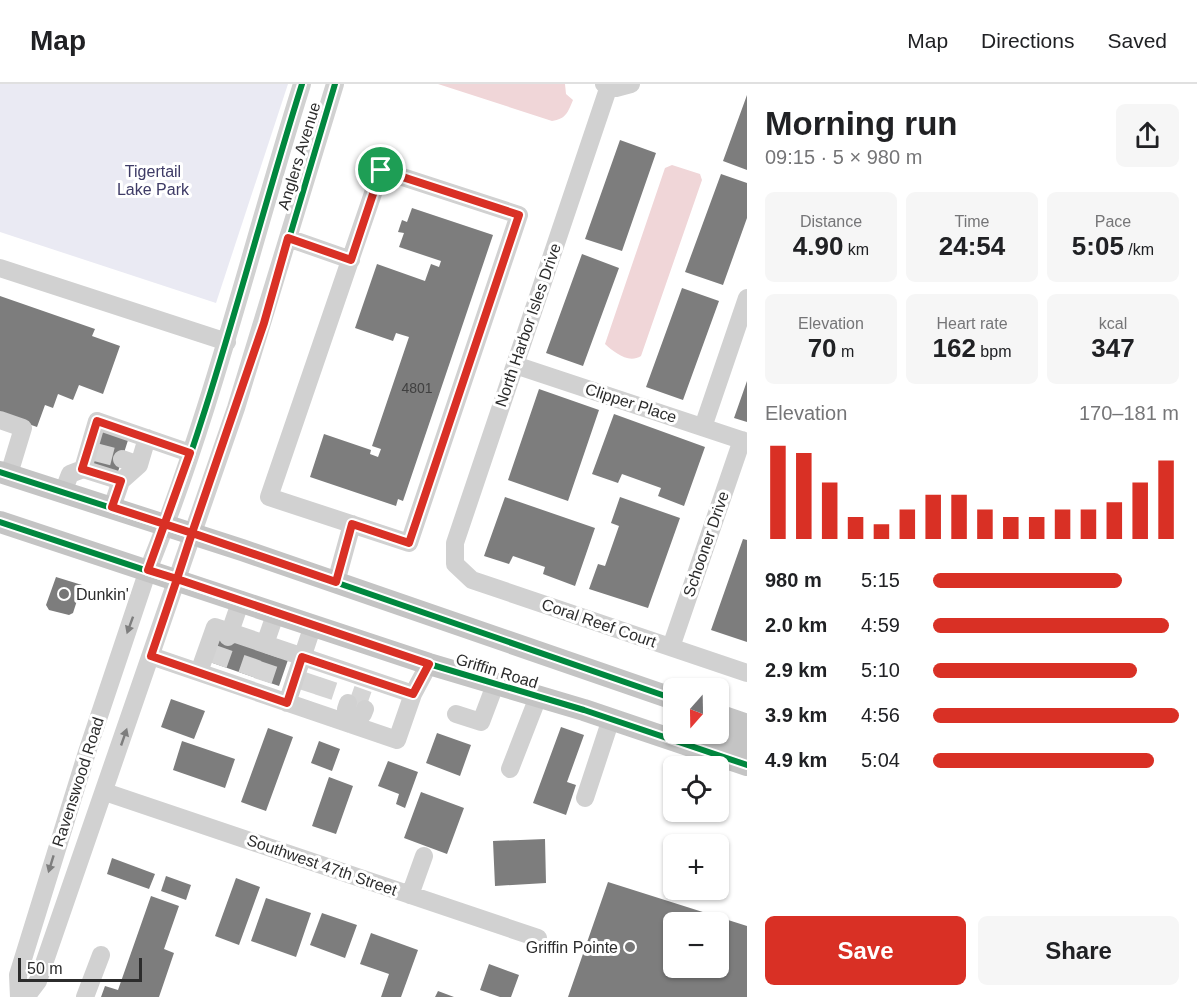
<!DOCTYPE html>
<meta charset="utf-8">
<style>
:root{--surface:#fff;--page:#f6f6f6;--text:#202124;--muted:#757577;--line:#e0e0e0;--accent:#d93025}
body{margin:0;font-family:Arial,sans-serif;background:var(--page);color:var(--text);height:100vh;display:flex;flex-direction:column;font-size:22px;white-space:nowrap}
*{box-sizing:border-box;margin:0}
p{font-size:20px;color:var(--muted)}
.icon{flex:none;width:33px;height:33px;fill:none;stroke:currentColor;stroke-width:2;stroke-linecap:round;stroke-linejoin:round}
.map{position:relative;flex:1;overflow:hidden}
.panel{display:flex;flex-direction:column;background:var(--surface);width:450px}
.panel>*{flex:none}
.needle{width:39px;rotate:200deg}
.tools{position:absolute;left:663px;top:594px;display:grid;gap:12px}
.tools a{display:grid;place-items:center;width:66px;height:66px;border-radius:9px;background:var(--surface);box-shadow:0 2px 4px #0004;font-size:30px}
.scale{position:absolute;left:18px;bottom:15px;width:124px;box-sizing:border-box;padding-left:6px;border:3px solid #2c2c2c;border-top:0;font-size:16px;line-height:21px;white-space:nowrap;color:#2c2c2c;-webkit-text-stroke:4px #fff;paint-order:stroke}
.pin{position:absolute;display:grid;place-items:center;width:51px;height:51px;color:#fff;margin:-26px;border:3px solid #fff;border-radius:50%;box-shadow:0 2px 6px #0007}
.round{display:grid;place-items:center;flex:none;width:63px;height:63px;border-radius:9px;background:var(--page)}
.headline{display:flex;align-items:center;justify-content:space-between;height:102px;padding:0 18px}
h1{font-size:33px;font-weight:700;line-height:45px}
.stats{display:grid;grid-template-columns:repeat(3,1fr);gap:9px;height:102px;padding:6px 18px}
.stats div{display:grid;align-content:center;border-radius:9px;background:var(--page);text-align:center}
.stats b{font-size:26px;font-weight:700}
.stats small{font-size:16px;font-weight:400}
.stats p{font-size:16px}
.chart{height:168px;padding:12px 18px}
.chart p{display:flex;justify-content:space-between}
.chart svg{width:100%;height:108px;margin-top:6px;stroke:var(--accent);stroke-width:6}
.action{display:flex;gap:12px;margin-top:auto;padding:12px 18px}
.action a{flex:1;height:69px;border-radius:9px;background:var(--accent);color:#fff;font-size:24px;font-weight:700;line-height:69px;text-align:center}
.action a+a{background:var(--page);color:var(--text)}
ul{padding:0 18px;list-style:none;font-size:20px}
li{display:grid;grid-template-columns:96px 72px 1fr;align-items:center;height:45px}
li i{height:15px;border-radius:8px;background:var(--accent)}
header{display:flex;align-items:center;gap:36px;box-sizing:border-box;height:84px;padding:0 30px;background:var(--surface);border-bottom:2px solid var(--line)}
header strong{font-size:28px}
nav{display:flex;gap:33px;margin-inline-start:auto;font-size:21px}
main{display:flex;flex:1;min-height:0}
.map>svg:first-child{display:block}
.green{fill:#eaeaf3}
.water{fill:#f0d6d8}
.building{fill:#7d7d7d;fill-rule:evenodd}
.lines{fill:none;stroke-linecap:round;stroke-linejoin:round}
.minor-tunnel{stroke:#d5d5d5;stroke-width:18;stroke-dasharray:18 9;stroke-linecap:butt}
.minor{stroke:#d1d1d1;stroke-width:18}
.major{stroke:#c4c4c4;stroke-width:22}
.cycleway-casing{stroke:#fff;stroke-width:10}
.cycleway{stroke:#00873e;stroke-width:6}
.oneway{fill:#7e7e7e}
.route-casing{stroke:#fff;stroke-width:12}
.route{stroke:#d93025;stroke-width:8}
.poi-dot{fill:#767676;stroke:#fff;stroke-width:2}
.labels{text-anchor:middle;dominant-baseline:central;stroke-width:6;stroke-linejoin:round;paint-order:stroke}
.number-label{font-size:14px;fill:#404040}
.street-label{font-size:16px;fill:#2c2c2c;stroke:#fff}
.park-label{font-size:16px;fill:#3e3b66;stroke:#fff}
.poi-label{font-size:16px;fill:#2c2c2c;stroke:#fff;text-anchor:start}
</style>
<header>
<strong>Map</strong>
<nav><a>Map</a><a>Directions</a><a>Saved</a></nav>
</header>
<main>
<div class="map">
<svg width="747" height="913" viewBox="0 0 747 913">
<rect width="100%" height="100%" fill="#fff"/>
<!-- green -->
<path class="green" d="M0,0H288L216,219L0,148Z"/>
<!-- water -->
<path class="water" d="M438,0H565L566,10L573,16C568,28 566,35 552,37Z
M672,81L700,90L702,96L641,272C628,280 614,268 605,260L665,84Z"/>
<!-- building -->
<path class="building" d="M747,11V86L723,77Z
M620,56L656,69L622,167L585,155Z
M721,90L747,99V134L723,201L685,188Z
M412,124L493,151L403,417L398,415L396,422L310,393L324,350L371,366L370,370L378,373L381,365L372,362L409,253L396,249L393,257L355,244L377,180L425,197L431,180L439,183L441,177L399,163L404,149L398,148L402,136L407,138Z
M582,170L619,184L583,282L546,269Z
M682,204L719,217L683,316L646,303Z
M0,212L95,245L92,252L120,262L103,310L79,301L73,316L58,310L53,324L45,321L37,343L0,330Z
M747,297V338L734,334Z
M539,305L599,326L568,417L508,396Z
M614,330L705,363L684,422L658,412L661,404L622,390L618,399L592,390Z
M102,345L129,353L117,391L90,383Z
M505,413L595,444L575,502L543,490L545,483L513,472L509,480L484,472Z
M620,413L680,434L648,524L589,505L598,480L605,482L619,442L611,439Z
M743,455L747,456V558L711,546Z
M56,493L82,501L73,529L69,531L49,526L46,521Z
M217,549L289,573L279,602L207,577Z
M171,615L205,627L194,655L161,643Z
M561,643L584,651L567,698L576,701L566,731L533,719Z
M268,644L293,653L266,727L241,718Z
M437,649L471,661L460,692L426,679Z
M182,657L235,675L225,704L173,686Z
M319,657L340,665L332,687L311,679Z
M388,677L418,688L405,724L396,720L399,710L378,702Z
M329,693L353,702L336,750L312,742Z
M421,708L464,724L447,770L404,754Z
M545,755L546,799L495,802L493,757Z
M112,774L155,790L149,805L107,790Z
M166,792L191,801L186,816L161,807Z
M236,794L260,803L239,861L215,852Z
M608,798L747,842V913H568ZM674,838H718V884H674Z
M151,812L179,822L164,865L174,869L159,913H101L105,902L118,906Z
M266,814L311,829L296,873L251,857Z
M322,829L357,841L345,874L310,861Z
M371,849L418,866L401,913H381L389,890L360,880Z
M489,880L519,891L511,913H500L480,906Z
M438,907L454,913H435Z"/>
<g class="lines">
<!-- minor-tunnel -->
<path class="minor-tunnel" d="M95,368L122,375
M218,581L228,553
M247,591L257,562
M263,597L273,567
M308,608L315,587
M323,613L330,592
M357,622L363,605"/>
<!-- minor -->
<path class="minor" d="M604,0L616,4L631,0
M609,2L455,459V480L472,496L747,589
M381,86L519,131L409,459L269,413Z
M288,154L351,176
M0,184L227,258
M515,281L747,358
M0,336L23,344L9,390
M703,343L747,214
M122,375L139,381
M121,397L139,381L147,354
M63,408L70,390L83,385
M112,423L121,397L83,385L97,337L190,369
M336,498L352,440
M228,553L230,548L413,610
M265,560L276,528
M671,563L742,356
M151,572L397,656L413,610L429,580
M199,588L215,543L230,548L241,516
M287,619L313,541
M348,619L346,625L350,640
M456,630L481,638L495,601
M350,640L363,630L365,625
M510,685L538,613
M105,708L538,854
M585,714L611,635
M410,811L424,772
M19,913L18,891L88,665L148,486C212,328 251,162 302,0
M26,913L38,897L236,324L335,0
M85,913L101,871"/>
<!-- major -->
<path class="major" d="M0,388L242,466L674,615
M0,438L429,580L584,626L747,681
M718,631L747,641
M708,650L747,663"/>
<!-- cycleway casing -->
<g class="cycleway-casing">
<path id="cycleway" d="M0,388L242,466L674,615
M0,438L429,580L584,626L747,681
M148,486C212,328 251,162 302,0
M177,495L264,239L335,0"/>
</g>
<!-- cycleway -->
<use href="#cycleway" class="cycleway"/>
</g>
<!-- one-way arrows -->
<defs><path id="oneway-solid" d="M-6-.8H1V-3.2L6.5 0L1 3.2V.8H-6Z" transform="scale(1.5)"/></defs>
<g class="oneway">
<use href="#oneway-solid" transform="translate(130 541) rotate(110)"/>
<use href="#oneway-solid" transform="translate(124 653) rotate(-71)"/>
<use href="#oneway-solid" transform="translate(51 780) rotate(107)"/>
</g>
<g class="lines">
<!-- route casing -->
<g class="route-casing">
<path id="route" d="M381,86L351,176L288,154L264,239L192,449L112,423L121,397L82,385L97,337L190,369L148,486L177,495L151,572L287,619L302,573L413,610L429,580L177,495L192,449L336,498L352,440L409,459L519,131L381,86"/>
</g>
<!-- route -->
<use href="#route" class="route"/>
</g>
<!-- markers -->
<g class="poi-dot">
<circle cx="64" cy="510" r="6"/>
<circle cx="630" cy="863" r="6"/>
</g>
<g class="labels">
<!-- number labels -->
<g class="number-label">
<text x="417" y="304">4801</text>
</g>
<!-- street labels -->
<g class="street-label">
<text transform="translate(299 72) rotate(-73)">Anglers Avenue</text>
<text transform="translate(528 241) rotate(-71)">North Harbor Isles Drive</text>
<text transform="translate(631 319) rotate(18)">Clipper Place</text>
<text transform="translate(706 460) rotate(-71)">Schooner Drive</text>
<text transform="translate(599 539) rotate(19)">Coral Reef Court</text>
<text transform="translate(497 587) rotate(17)">Griffin Road</text>
<text transform="translate(78 698) rotate(-72)">Ravenswood Road</text>
<text transform="translate(322 781) rotate(19)">Southwest 47th Street</text>
</g>
<!-- park labels -->
<g class="park-label">
<text x="153" y="87">Tigertail<tspan x="153" dy="18">Lake Park</tspan></text>
</g>
<!-- poi labels -->
<g class="poi-label">
<text x="76" y="510">Dunkin'</text>
<text x="618" y="863" text-anchor="end">Griffin Pointe</text>
</g>
</g>
</svg>
<div class="tools">
<a><svg class="needle" viewBox="-14 -14 28 28"><path d="M0-13l5 13h-10z" fill="#e53935"/><path d="M0 13l5-13h-10z" fill="#757577"/></svg></a>
<a><svg class="icon" aria-label="locate" viewBox="0 0 24 24"><circle cx="12" cy="12" r="6"/><path d="M12 2v4M12 18v4M2 12h4M18 12h4"/></svg></a>
<a>+</a>
<a>−</a>
</div>
<div class="scale">50 m</div>
<div class="pin" style="left:381px;top:86px;background:#1e9e55"><svg class="icon" aria-label="arrive" viewBox="0 0 24 24"><path d="M6 21V4h12l-3 4 3 4H6"/></svg></div>
</div>
<section class="panel">
<div class="headline"><div><h1>Morning run</h1><p>09:15 · 5 × 980 m</p></div><a class="round"><svg class="icon" aria-label="share" viewBox="0 0 24 24"><path d="M12 15V3M7 8l5-5 5 5M5 13v7h14v-7"/></svg></a></div>
<div class="stats">
<div><p>Distance</p><b>4.90<small> km</small></b></div>
<div><p>Time</p><b>24:54</b></div>
<div><p>Pace</p><b>5:05<small> /km</small></b></div>
</div>
<div class="stats">
<div><p>Elevation</p><b>70<small> m</small></b></div>
<div><p>Heart rate</p><b>162<small> bpm</small></b></div>
<div><p>kcal</p><b>347</b></div>
</div>
<div class="chart"><p><span>Elevation</span>170–181 m</p>
<svg viewBox="0 0 160 44" preserveAspectRatio="none"><path d="M5 44V6M15 44V9M25 44V21M35 44V35M45 44V38M55 44V32M65 44V26M75 44V26M85 44V32M95 44V35M105 44V35M115 44V32M125 44V32M135 44V29M145 44V21M155 44V12"/></svg>
</div>
<ul>
<li><b>980 m</b>5:15<i style="width:77%"></i></li>
<li><b>2.0 km</b>4:59<i style="width:96%"></i></li>
<li><b>2.9 km</b>5:10<i style="width:83%"></i></li>
<li><b>3.9 km</b>4:56<i style="width:100%"></i></li>
<li><b>4.9 km</b>5:04<i style="width:90%"></i></li>
</ul>
<div class="action"><a>Save</a><a>Share</a></div>
</section>
</main>
